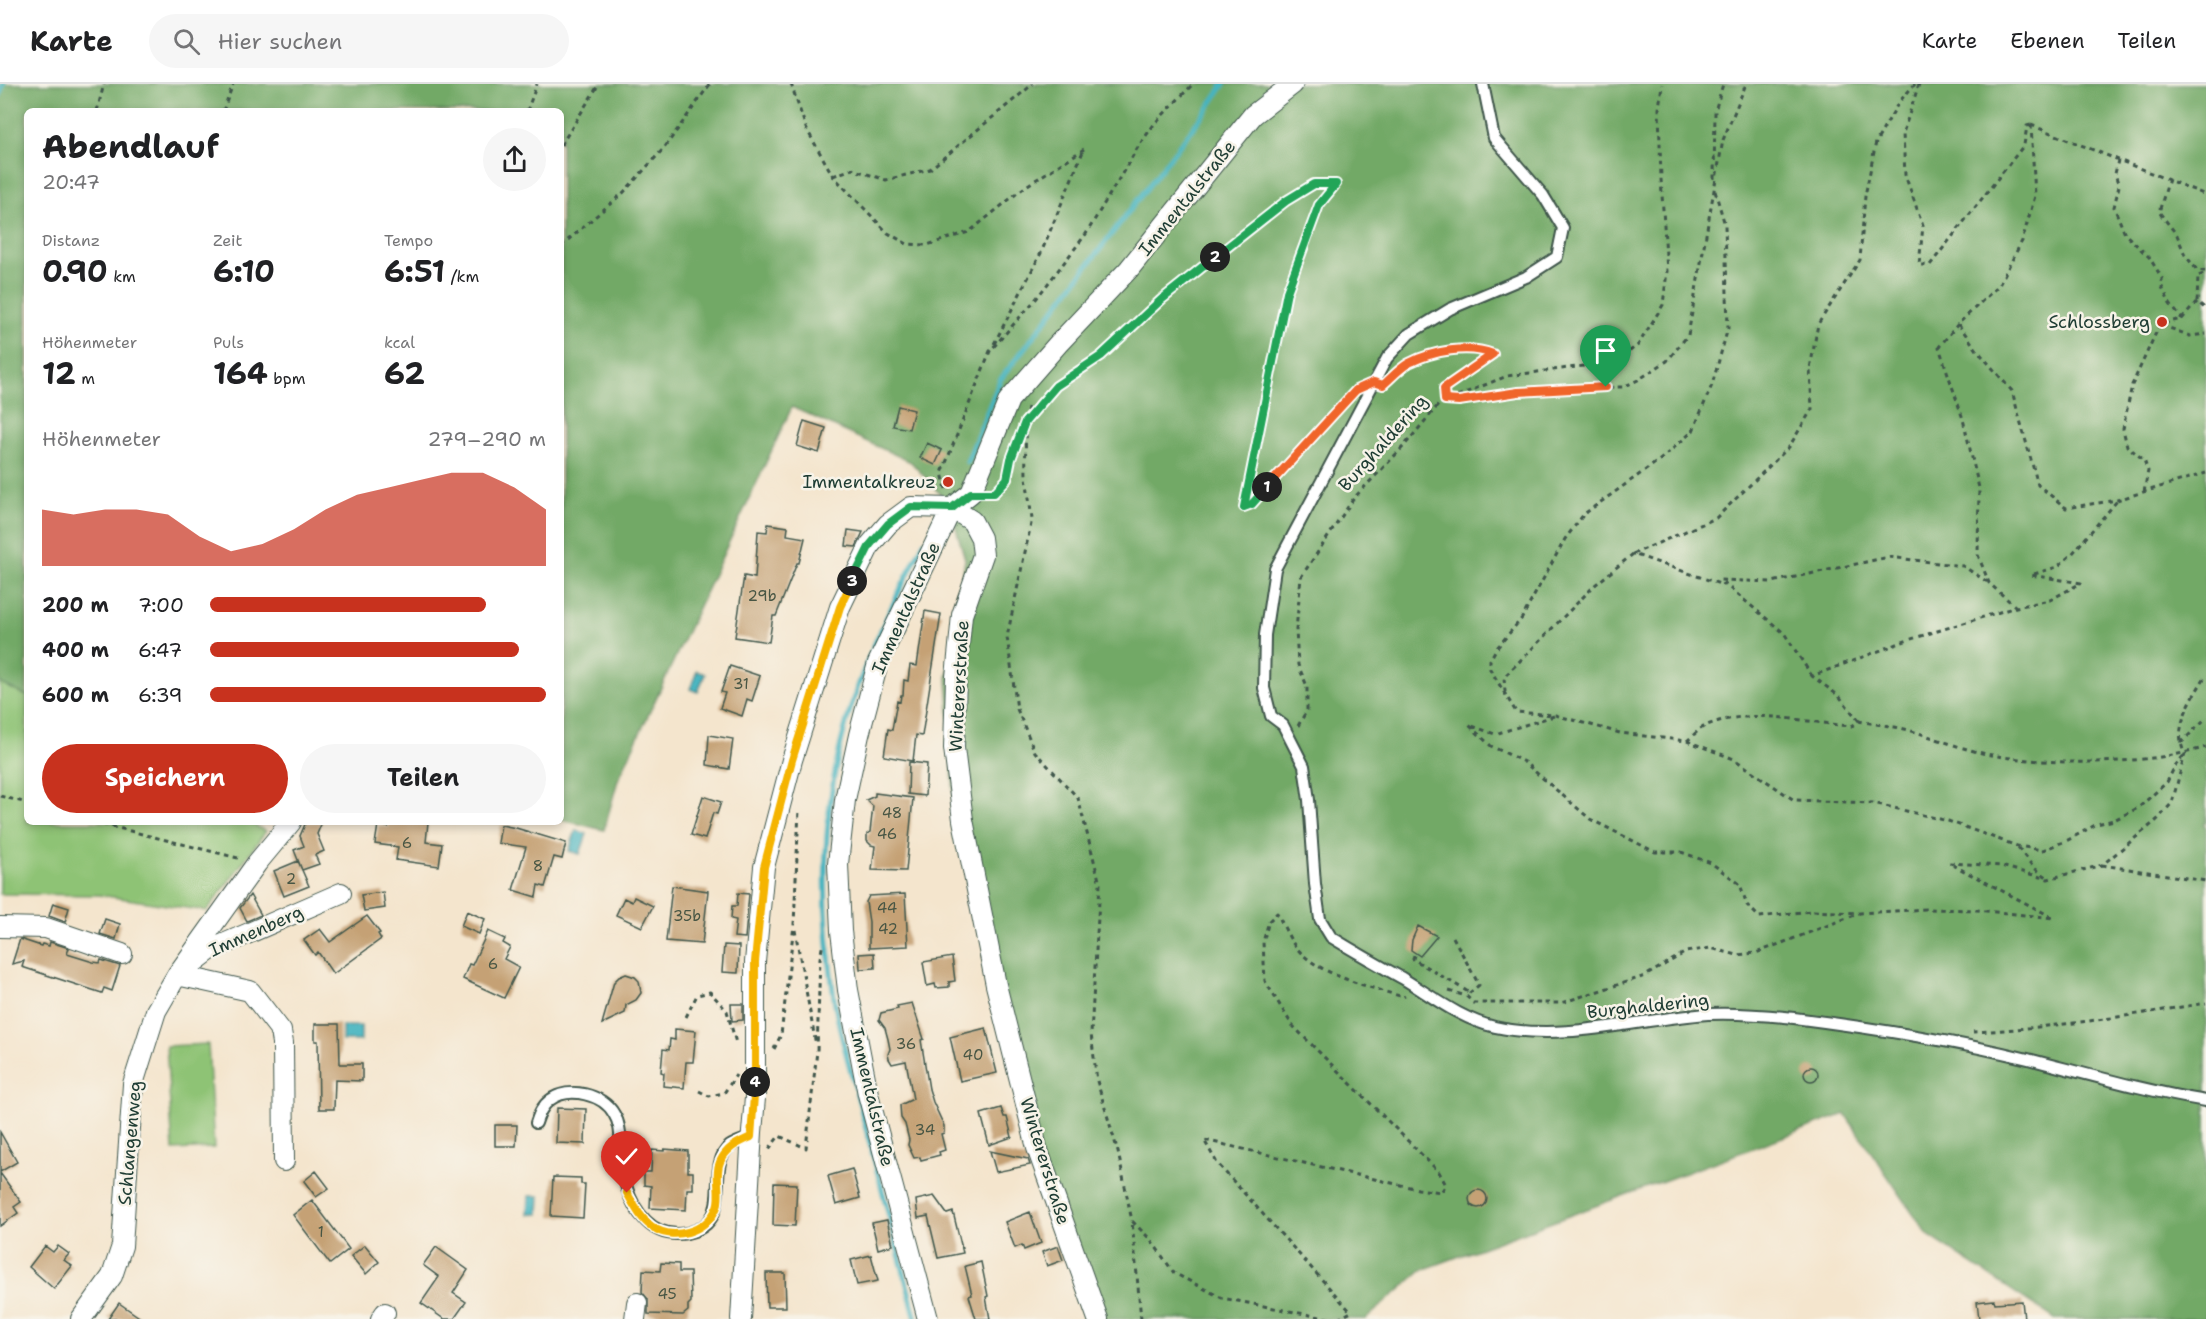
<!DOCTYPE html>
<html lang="de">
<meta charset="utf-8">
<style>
:root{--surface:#fff;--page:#f6f6f6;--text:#202124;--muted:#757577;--line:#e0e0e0;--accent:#c8321e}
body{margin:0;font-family:"Shantell Sans",sans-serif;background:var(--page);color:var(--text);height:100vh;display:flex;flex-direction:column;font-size:22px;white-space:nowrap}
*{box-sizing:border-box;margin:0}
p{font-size:20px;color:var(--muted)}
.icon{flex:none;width:33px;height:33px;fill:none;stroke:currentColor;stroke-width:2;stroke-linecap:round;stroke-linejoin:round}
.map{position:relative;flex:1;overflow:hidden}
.panel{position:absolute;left:24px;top:24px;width:540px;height:717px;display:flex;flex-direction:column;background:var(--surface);border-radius:9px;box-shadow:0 3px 9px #0003}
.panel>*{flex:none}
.pin{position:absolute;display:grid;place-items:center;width:51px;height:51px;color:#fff;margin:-62px -26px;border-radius:50% 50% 50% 0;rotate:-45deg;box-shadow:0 0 6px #0007}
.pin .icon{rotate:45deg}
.km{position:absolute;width:30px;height:30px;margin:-15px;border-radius:50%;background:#222;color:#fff;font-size:16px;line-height:30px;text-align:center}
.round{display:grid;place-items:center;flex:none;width:63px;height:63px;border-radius:32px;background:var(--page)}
.headline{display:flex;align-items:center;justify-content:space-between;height:102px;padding:0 18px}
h1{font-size:33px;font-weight:700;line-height:45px}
.metrics{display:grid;grid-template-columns:repeat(3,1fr);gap:9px;height:102px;padding:6px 18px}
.metrics div{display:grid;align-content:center}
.metrics b{font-size:30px;font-weight:700}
.metrics small{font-size:16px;font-weight:400}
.metrics p{font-size:16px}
.chart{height:168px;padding:12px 18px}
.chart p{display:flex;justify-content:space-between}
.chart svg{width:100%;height:108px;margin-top:6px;fill:var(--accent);opacity:.7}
.cta{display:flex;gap:12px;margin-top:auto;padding:12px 18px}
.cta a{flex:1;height:69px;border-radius:36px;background:var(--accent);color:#fff;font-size:24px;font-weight:700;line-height:69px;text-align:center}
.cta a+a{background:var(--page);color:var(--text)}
ul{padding:0 18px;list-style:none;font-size:20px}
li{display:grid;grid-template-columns:96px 72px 1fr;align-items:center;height:45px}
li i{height:15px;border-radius:8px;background:var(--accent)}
header{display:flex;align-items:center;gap:36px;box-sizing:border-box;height:84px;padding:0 30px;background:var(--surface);border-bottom:2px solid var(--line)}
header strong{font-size:28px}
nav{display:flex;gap:33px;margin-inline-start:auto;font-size:21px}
.search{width:420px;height:54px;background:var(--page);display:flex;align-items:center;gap:15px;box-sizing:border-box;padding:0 21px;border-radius:33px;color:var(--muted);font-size:22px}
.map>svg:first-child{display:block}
.green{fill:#8ec375;stroke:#568054;stroke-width:1.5}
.forest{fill:#72a966;stroke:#48734d;stroke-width:1.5}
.water{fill:#45b4c0;stroke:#32787a;stroke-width:1.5}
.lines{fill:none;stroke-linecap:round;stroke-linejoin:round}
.stream{stroke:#45b4c0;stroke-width:5}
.building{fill:#c5a175}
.lane-casing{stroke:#3f564b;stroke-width:14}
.street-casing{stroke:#3f564b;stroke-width:22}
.path{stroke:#3f564b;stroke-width:3;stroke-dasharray:4.5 4.5;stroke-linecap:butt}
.lane{stroke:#fff;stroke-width:10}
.street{stroke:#fff;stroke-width:20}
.split-1-casing{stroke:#fff;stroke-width:12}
.split-2-casing{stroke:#fff;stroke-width:12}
.split-3-casing{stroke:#fff;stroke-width:12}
.split-4-casing{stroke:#fff;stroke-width:12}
.split-5-casing{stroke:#fff;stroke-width:12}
.split-1{stroke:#f0652b;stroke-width:8}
.split-2{stroke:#22a559;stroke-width:8}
.split-3{stroke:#22a559;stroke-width:8}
.split-4{stroke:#f5b400;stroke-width:8}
.split-5{stroke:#f5b400;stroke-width:8}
.poi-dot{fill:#c8321e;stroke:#f7f3e8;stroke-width:2}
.labels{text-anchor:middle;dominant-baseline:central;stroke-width:5;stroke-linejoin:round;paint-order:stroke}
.number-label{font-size:15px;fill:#485644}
.street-label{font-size:18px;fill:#1f3d34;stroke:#f7f3e8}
.poi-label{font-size:18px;fill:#1f3d34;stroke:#f7f3e8;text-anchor:end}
</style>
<header>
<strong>Karte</strong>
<div class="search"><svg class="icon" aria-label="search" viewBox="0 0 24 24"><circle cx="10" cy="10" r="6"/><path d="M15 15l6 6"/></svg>Hier suchen</div>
<nav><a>Karte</a><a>Ebenen</a><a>Teilen</a></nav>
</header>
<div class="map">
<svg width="2206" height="1235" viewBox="0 0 2206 1235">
<rect width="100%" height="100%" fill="#f7f3e8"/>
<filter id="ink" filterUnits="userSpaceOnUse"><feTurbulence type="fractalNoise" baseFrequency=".0167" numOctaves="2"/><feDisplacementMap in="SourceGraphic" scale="12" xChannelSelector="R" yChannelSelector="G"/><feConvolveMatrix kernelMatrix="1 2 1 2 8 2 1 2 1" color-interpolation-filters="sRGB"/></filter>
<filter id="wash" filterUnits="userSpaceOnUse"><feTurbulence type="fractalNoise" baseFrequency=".008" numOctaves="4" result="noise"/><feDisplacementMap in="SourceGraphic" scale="24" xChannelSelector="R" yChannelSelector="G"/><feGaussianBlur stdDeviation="1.35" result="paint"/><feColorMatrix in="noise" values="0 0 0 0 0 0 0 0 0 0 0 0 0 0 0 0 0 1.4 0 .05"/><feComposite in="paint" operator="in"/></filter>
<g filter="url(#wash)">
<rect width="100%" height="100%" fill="#f4e5cd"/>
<!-- green -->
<path class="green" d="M0,599L27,612V738H247L266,747L207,827L99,811L0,810Z
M208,960L214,1064L173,1066L166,962Z"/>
<!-- forest -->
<path class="forest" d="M0,0H2206V739L2204,740L2206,744V1235H2055L1928,1151L1845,1030L1422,1186L1366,1235H1097L1035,1063L955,739L947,594L965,475L949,420L911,378L792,323L618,696L604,746L561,736V27H27V612L0,599Z"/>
<!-- water -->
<path class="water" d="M697,587L705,590L698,608L690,605Z
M576,746L587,750L580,770L569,767Z
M342,942H361V957H342Z
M529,1112H540L539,1130H528Z"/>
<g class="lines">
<!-- stream -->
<path class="stream" d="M0,11L3,0
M967,378L1000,296L1208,24L1224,0
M916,1235C898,1166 880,1098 862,1029C852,989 838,947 833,906C820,812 822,715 851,623C869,565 897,512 924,458"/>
</g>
<g id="blocks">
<!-- building -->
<path class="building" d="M898,322L914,326L909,345L893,342Z
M804,337L826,344L819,369L797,362Z
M927,359L942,366L935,381L920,374Z
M768,440L788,443L787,451L805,454L799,479H797L776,532H773L769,558L735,553L744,492L755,494L758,447L767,448Z
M848,446L863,448L856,463L846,462Z
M925,527L941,530L922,652L916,651L913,677L884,672L888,645L892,646L897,617L900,618L901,611H903L904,596L908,597L910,581L917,582Z
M730,582L760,592L752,617L747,615L742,632L720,624L725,609L721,608Z
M709,651L733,655L729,685L707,681Z
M909,678L927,680L925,712L908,710Z
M875,709L913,714L906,787L872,786L875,762L871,761L867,757V750L870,748L873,722L866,716L875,712Z
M703,712L721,718L717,730L713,729L705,755L691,751Z
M306,738H322L317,750L324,767L315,771L319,780L302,786L294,766L304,762L300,752Z
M388,738H428L426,758L442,760L439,782L396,776L398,763L375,760L378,741L388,743Z
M501,741L516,744L566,759L562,775L554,773L545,803L538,801L536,813L513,806L526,763L498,759Z
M298,777L309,802L284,812L274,787Z
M672,802L708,807L702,860L666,857Z
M383,808L385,824L364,827L361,811Z
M738,809L749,810L745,854L734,853L736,836L731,835L732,822H737Z
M905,810L908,862L869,864V838L866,818L869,812Z
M250,811L261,831L247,837L240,824Z
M634,813L653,822L642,843L616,831L624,814L632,818Z
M53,819L69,824L65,838L49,832Z
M467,827L485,835L479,850L461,842Z
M367,832L380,849L378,850L381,855L333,890L318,868L315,871L304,856L320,845L330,858Z
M105,835L120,840L116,855L100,850Z
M1418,842L1437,852L1420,872L1411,866L1412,856Z
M488,847L505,855L503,859L510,863L504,875L519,883L504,914L463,895L469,880L472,881Z
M20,855L41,862L42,860L49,862L50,858L69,864L67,870L93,878L100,879L101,876L120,882L112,907L104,904L102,909L22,883L24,877L12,880Z
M724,861L739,862L738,889L722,888Z
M874,869L875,884L860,885L859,870Z
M952,873L955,897L949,898V903L936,904L935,900L927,902L923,878Z
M626,890L635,893L639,897L641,909L636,916L626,921L625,929L602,940L614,898L619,893Z
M912,919L924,955L921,956L929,1005L933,1018L944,1042V1049L941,1050L945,1066L939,1068L940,1071L921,1076L920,1073L914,1074L908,1061L909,1056L905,1040L901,1034L900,1021L913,1015L906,977L892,980L889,975L888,970L890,965L888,955L885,944L879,936L881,929L898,925L897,922Z
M731,920H743V936L732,937Z
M315,940H339L340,980H362V997L335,996L334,1025H319L318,957H315Z
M986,944L997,989L960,997L950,953Z
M675,945L696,947L693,978H686L684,1004L663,1002L664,989L661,988L663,965L669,966L670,955L675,956Z
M1804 990a7 7 0 1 1 14 0a7 7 0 1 1-14 0Z
M557,1024L586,1025L585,1060L556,1059Z
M1001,1024L1004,1033H1007L1012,1053L989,1061L981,1030Z
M495,1041H517L516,1062H495Z
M0,1048L17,1078L0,1088Z
M664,1065L688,1067V1088H693V1105H687L686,1126L650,1124L651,1102L644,1101V1088H651L652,1066L664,1067Z
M990,1067L1028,1075L1030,1081L996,1088Z
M852,1085L860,1114L836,1121L828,1092Z
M316,1087L329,1104L316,1113L304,1097Z
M0,1089L21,1118L14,1123L18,1129L0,1142Z
M553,1093L581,1094V1100H585L583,1134L551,1132Z
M774,1099L797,1100L795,1142L773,1141Z
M1469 1115a9 9 0 1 1 18 0a9 9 0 1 1-18 0Z
M934,1112L947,1130L953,1128L963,1169L938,1174L928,1132L918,1134L916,1116Z
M312,1116L349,1165L330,1180L293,1131Z
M1030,1128L1041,1159L1024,1166L1022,1161L1015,1164L1005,1138Z
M887,1136L893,1161L878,1165L872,1139Z
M365,1161L379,1178L366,1190L351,1172Z
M45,1162L53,1168L58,1162L69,1170L64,1176L72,1182L54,1205L29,1183Z
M1058,1162L1063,1176L1047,1182L1042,1168Z
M436,1163L468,1186L453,1209L466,1218L454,1235H444L421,1219L439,1193L423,1181Z
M871,1171L878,1197L857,1201L851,1176Z
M981,1178L988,1212L986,1213L990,1235H976L969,1212L972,1211L965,1182Z
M661,1179L679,1180V1188H690L691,1218L688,1221V1227L683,1231L648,1230V1215L642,1208L643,1186L660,1187Z
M766,1189H785L786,1223H767Z
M1994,1216L1995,1219L2022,1217L2024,1235H1979L1977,1218Z
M119,1219L142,1235H108Z"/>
</g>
</g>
<g filter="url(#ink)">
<use href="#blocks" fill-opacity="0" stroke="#3f564b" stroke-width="1.5"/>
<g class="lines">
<!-- lane casing -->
<g class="lane-casing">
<path id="lane" d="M1483,0L1494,54L1543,111L1563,144L1557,173L1526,193L1450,225L1409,250L1387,274L1275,485L1265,551L1264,604L1271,632L1283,641L1304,682L1309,716L1315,800L1320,835L1331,853C1354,867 1378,881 1402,894C1432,912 1460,935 1495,943C1565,958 1637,935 1708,930C1736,929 1766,931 1794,934C1873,944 1951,956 2028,975C2087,990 2146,1007 2206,1017
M536,1039C539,1030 542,1022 550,1016C569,1002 603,1010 614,1030C621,1041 620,1053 621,1066C623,1092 626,1117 646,1137C657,1148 671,1152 687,1149C738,1138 703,1084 730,1062C736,1058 745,1056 751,1053"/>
</g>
<!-- street casing -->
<g class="street-casing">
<path id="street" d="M0,843L46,844L122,870
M193,879L210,866L341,809
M177,891L250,907L281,947L283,959L284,1077
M81,1235L112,1192L122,1162L133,1000L156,927L177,891L257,779L291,738
M381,1235L385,1229
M635,1235L637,1219
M741,1235L752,1048L755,1014V878L764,783L792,676L840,523L870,461L888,440L911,423L952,424L972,437L981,454L983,471L962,531L956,593L954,664L963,736L996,901L1037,1064L1098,1235
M928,1235L868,1010L848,906L841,847L838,780L845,716L859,651L878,579L952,424L971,409L1009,316L1058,260L1129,185L1253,31L1293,0"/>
</g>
<!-- path -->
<path class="path" d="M791,0L806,44L833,92L888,149L907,160L927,161L969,148L1026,102L1084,65
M1919,0L1903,49L1905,91L1923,142L1919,181H1930L2024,61L2027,42L2031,41
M97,27L104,0
M223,27L233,0
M527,27L537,0
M2031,41L2035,112L2022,157L1999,201L1958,240L1977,266L2012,307L2038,401L2066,424L2117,416L2206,389
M2031,41L2206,111
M561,61L599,0
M2118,76L2115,90L2119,102L2114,123L2125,150L2149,173L2162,194V203L2170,220L2182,235
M833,92L852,85L886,96L930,85L1033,0
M1714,95L1715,27L1723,0
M2169,95L2159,128L2177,151L2185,171L2197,186L2206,187
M1715,107L1725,141L1728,244L1712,301L1693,347L1661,375L1584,430L1565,455L1522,534L1496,565L1490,576V585L1516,628L1555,631L1620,649L1687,657L1734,675L1794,716L1873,719L1948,737L2017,762L2043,766L2068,756L2097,740L2114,736L2138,724L2167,698L2175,682L2185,670
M561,162L624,108L665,63L710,0
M2197,218L2198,192L2206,189
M1958,240L1939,263L1963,335L1979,404L1978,471L1989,499L2016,523
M2162,241L2190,252L2206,250
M994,260L1041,169L1084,65
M1395,291C1420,269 1461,258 1493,270L1444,304L1445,317H1459L1554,304L1623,303L1638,296L1667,277L1688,251L1723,56L1746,0
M1028,323L1025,338L1026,393L1032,435L1007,553L1017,625L1035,668L1078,714L1100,800L1091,950L1097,997L1118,1068L1132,1137
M946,405L942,389L990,267L1036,215L1086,150L1138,63L1155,39L1193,0
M2144,408L2148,387L2144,376L2127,362L2123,345L2132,301L2160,240L2182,235L2197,218L2206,225
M991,409L1007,395L1011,375L1025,338L1055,302L1101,272L1161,216L1286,117L1314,100H1336L1319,121L1287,209L1244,423L1252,420L1347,316
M1633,470L1716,434L1789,363L1812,325L1810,285L1818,240L1860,176L1865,112L1876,58L1899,18L1915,0
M1812,592L1784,549L1720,496L1772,498L1889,473L1963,482L1989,499
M1505,608L1504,593L1595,501L1633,470L1723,501L1722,499
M1554,632L1495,650L1469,641L1491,662L1524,678L1590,735L1655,768H1681L1711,779L1740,800L1747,821L1759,833L1811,827L1860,829L1927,825L1977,826L2054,834L1949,779L2001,782L2048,795L2102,781L2157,736L2172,719L2185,670C2171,643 2193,614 2206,591
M1859,637L1839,612L1812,592L1908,556L2016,523L2050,516L2081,499L2031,491L2057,483L2072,470L2117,417
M1298,642L1307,626V602L1298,581L1296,546L1301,493L1354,414L1404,362L1440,319L1507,292L1615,278L1638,261L1663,221L1667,187L1661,95L1659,25L1662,0
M1687,657C1693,652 1699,645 1705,642C1752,622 1804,639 1852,642L1859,637C1873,640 1886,641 1900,644C1931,651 1961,666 1992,671C2049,682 2151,681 2206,663
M2181,659L2206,634
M0,712L27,719
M94,738L238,774
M2018,764L2034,784L2047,793
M2102,781L2206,797
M795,846L816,961
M1453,853L1479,901L1466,912
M1414,871L1413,875L1470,909
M1449,907L1466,912L1474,919H1561L1645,892L1686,868L1710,864L1737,871L1756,869L1860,829
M686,933L697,911L710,908L727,927L736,959
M1973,948C2051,944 2129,932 2206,919
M774,965L781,951L794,841L799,725
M699,1007L709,1012L724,1009L736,991
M769,1065L779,1052L806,1064L817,967L820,874L823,859
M1141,1235L1132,1137L1151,1156L1174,1189L1222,1214L1331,1235
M1338,1235L1351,1228L1217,1079L1204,1056L1418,1105L1441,1108L1446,1101L1439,1088L1292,941L1265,897L1263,858L1269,837L1277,829C1283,840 1288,853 1295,862C1318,892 1368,902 1403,913L1405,912"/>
<!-- lane -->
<use href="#lane" class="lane"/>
<!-- street -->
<use href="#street" class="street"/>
</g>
</g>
<g class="lines" filter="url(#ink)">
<!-- split-1 casing -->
<g class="split-1-casing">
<path id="split-1" d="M1267,403L1356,306L1374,298L1383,301C1391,294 1400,284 1409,279C1433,267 1468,260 1493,270L1444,304L1445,316L1459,317L1518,308L1606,303"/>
</g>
<!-- split-2 casing -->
<g class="split-2-casing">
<path id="split-2" d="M1215,173L1286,117L1314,100H1336L1319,121L1287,208L1244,423L1252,420L1267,403"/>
</g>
<!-- split-3 casing -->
<g class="split-3-casing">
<path id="split-3" d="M852,497L870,461L888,440L911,423L952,424L971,409H994L1007,395L1011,375L1025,338L1056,302L1101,272L1161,216L1215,173"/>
</g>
<!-- split-4 casing -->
<g class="split-4-casing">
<path id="split-4" d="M755,998V878L764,783L792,676L840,523L852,497"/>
</g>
<!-- split-5 casing -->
<g class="split-5-casing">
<path id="split-5" d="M627,1109C634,1121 640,1134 651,1142C672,1158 707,1148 717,1123C722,1110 714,1091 720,1078C727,1063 738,1059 751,1053L755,998"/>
</g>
<!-- split-1 -->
<use href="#split-1" class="split-1"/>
<!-- split-2 -->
<use href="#split-2" class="split-2"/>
<!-- split-3 -->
<use href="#split-3" class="split-3"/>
<!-- split-4 -->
<use href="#split-4" class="split-4"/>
<!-- split-5 -->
<use href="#split-5" class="split-5"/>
</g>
<!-- markers -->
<g class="poi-dot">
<circle cx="2162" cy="238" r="6"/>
<circle cx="948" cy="398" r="6"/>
</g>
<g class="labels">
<!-- number labels -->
<g class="number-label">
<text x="762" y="512">29b</text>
<text x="741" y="600">31</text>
<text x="892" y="729">48</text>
<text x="887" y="750">46</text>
<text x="407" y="759">6</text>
<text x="538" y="782">8</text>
<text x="291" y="795">2</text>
<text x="887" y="824">44</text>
<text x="687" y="832">35b</text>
<text x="888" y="845">42</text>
<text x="493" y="880">6</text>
<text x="906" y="960">36</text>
<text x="973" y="971">40</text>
<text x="925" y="1046">34</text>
<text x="321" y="1148">1</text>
<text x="667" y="1210">45</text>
</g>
<!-- street labels -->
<g class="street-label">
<text transform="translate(1187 114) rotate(-51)">Immentalstraße</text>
<text transform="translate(1383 359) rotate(-48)">Burghaldering</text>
<text transform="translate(906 524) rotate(-66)">Immentalstraße</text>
<text transform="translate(959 602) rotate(-87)">Wintererstraße</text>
<text transform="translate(256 847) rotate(-24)">Immenberg</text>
<text transform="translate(1648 922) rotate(-6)">Burghaldering</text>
<text transform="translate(872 1013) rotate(77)">Immentalstraße</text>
<text transform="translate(130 1059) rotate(-85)">Schlangenweg</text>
<text transform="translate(1045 1077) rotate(73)">Wintererstraße</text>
</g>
<!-- poi labels -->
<g class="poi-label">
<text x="2150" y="238">Schlossberg</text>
<text x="936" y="398">Immentalkreuz</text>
</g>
</g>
</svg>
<div class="pin" style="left:1606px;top:303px;background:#1e9e55"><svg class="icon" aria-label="arrive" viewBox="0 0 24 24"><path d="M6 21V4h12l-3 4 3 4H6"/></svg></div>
<div class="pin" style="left:627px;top:1109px;background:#d93025"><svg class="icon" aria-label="check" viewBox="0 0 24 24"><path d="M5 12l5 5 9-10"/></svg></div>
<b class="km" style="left:1267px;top:403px">1</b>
<b class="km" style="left:1215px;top:173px">2</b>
<b class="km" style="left:852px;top:497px">3</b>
<b class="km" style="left:755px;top:998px">4</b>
<section class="panel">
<div class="headline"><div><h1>Abendlauf</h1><p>20:47</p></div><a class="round"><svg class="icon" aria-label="share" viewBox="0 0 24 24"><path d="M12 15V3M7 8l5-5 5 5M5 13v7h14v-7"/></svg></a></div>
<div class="metrics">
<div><p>Distanz</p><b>0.90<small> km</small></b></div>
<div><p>Zeit</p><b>6:10</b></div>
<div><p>Tempo</p><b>6:51<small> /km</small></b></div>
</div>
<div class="metrics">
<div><p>Höhenmeter</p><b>12<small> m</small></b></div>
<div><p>Puls</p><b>164<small> bpm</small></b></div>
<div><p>kcal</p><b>62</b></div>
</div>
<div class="chart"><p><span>Höhenmeter</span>279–290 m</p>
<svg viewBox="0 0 160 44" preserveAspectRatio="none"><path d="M0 44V21L10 23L20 21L30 21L40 23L50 32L60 38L70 35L80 29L90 21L100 15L110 12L120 9L130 6L140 6L150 12L160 21V44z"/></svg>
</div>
<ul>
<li><b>200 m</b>7:00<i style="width:82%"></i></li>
<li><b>400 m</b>6:47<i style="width:92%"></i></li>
<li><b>600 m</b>6:39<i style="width:100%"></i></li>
</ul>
<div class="cta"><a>Speichern</a><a>Teilen</a></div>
</section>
</div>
